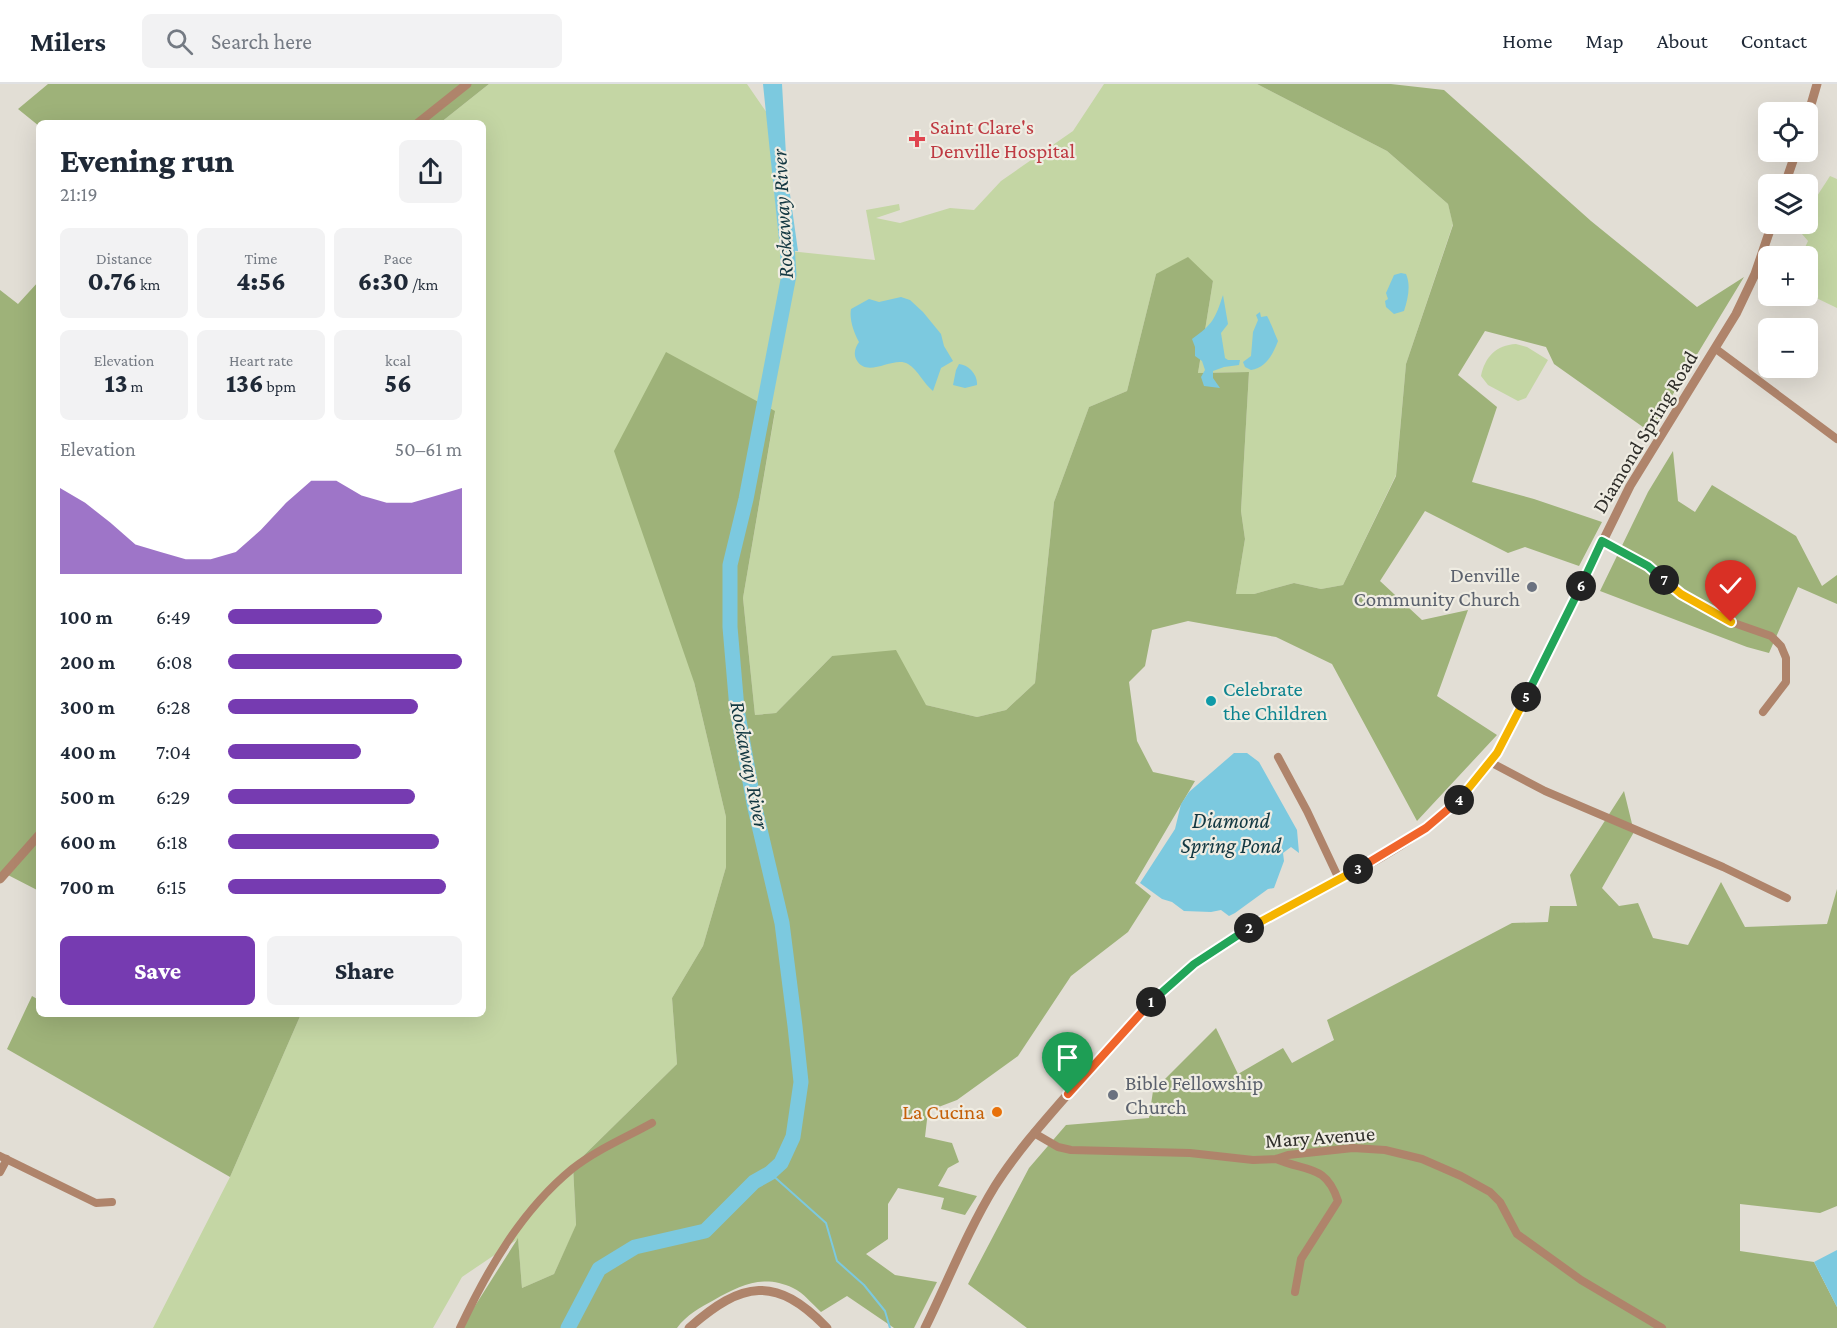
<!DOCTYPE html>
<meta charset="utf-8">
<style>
:root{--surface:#fff;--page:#f2f2f3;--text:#1f2937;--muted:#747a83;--line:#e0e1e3;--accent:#763bb1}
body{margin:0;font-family:"Crimson Pro",serif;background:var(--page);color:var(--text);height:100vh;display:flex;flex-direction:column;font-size:22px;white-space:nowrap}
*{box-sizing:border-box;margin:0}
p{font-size:20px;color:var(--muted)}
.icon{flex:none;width:33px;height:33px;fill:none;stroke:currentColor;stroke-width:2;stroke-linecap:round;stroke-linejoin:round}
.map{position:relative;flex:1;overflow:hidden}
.side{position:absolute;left:36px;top:36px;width:450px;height:897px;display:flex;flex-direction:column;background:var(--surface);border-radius:9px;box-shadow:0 6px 24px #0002}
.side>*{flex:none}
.controls{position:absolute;left:1758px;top:18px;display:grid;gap:12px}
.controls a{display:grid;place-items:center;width:60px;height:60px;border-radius:9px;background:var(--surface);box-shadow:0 6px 24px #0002;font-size:30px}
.pin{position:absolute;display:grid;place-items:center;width:51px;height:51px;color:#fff;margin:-62px -26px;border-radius:50% 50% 50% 0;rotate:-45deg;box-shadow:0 0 6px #0007}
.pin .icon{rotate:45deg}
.km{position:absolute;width:30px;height:30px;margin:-15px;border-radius:50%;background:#222;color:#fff;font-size:16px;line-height:30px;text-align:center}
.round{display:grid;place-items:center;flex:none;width:63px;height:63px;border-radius:9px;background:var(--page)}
.head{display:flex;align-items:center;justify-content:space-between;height:102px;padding:0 24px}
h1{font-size:33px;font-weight:800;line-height:45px}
.metrics{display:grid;grid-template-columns:repeat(3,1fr);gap:9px;height:102px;padding:6px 24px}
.metrics div{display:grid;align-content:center;border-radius:9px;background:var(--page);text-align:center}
.metrics b{font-size:26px;font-weight:800}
.metrics small{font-size:16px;font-weight:400}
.metrics p{font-size:16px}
.chart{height:168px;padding:12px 24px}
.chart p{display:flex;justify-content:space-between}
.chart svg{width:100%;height:108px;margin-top:6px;fill:var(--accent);opacity:.7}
.cta{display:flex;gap:12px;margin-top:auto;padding:12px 24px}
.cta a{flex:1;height:69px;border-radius:9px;background:var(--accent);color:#fff;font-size:24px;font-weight:800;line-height:69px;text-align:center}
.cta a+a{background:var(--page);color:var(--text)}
ul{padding:0 24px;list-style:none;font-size:20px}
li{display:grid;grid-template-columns:96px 72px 1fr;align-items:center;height:45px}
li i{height:15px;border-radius:8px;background:var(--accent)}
header{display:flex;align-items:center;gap:36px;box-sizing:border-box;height:84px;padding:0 30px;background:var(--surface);border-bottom:2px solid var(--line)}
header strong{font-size:28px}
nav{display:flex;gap:33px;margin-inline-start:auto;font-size:21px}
.search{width:420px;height:54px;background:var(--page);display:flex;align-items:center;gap:15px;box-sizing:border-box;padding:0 21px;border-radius:9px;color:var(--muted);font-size:22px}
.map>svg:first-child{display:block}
.green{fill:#c4d6a4}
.forest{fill:#9eb279}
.water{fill:#7cc9df}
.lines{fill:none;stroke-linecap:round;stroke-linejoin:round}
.stream{stroke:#7cc9df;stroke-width:2}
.river{stroke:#7cc9df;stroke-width:15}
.minor{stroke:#af846b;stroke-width:8}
.tertiary{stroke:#af846b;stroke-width:9}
.split-1-casing{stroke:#fff;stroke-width:12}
.split-2-casing{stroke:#fff;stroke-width:12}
.split-3-casing{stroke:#fff;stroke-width:12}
.split-4-casing{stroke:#fff;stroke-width:12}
.split-5-casing{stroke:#fff;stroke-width:12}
.split-6-casing{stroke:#fff;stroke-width:12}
.split-7-casing{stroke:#fff;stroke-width:12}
.split-8-casing{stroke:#fff;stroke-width:12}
.split-1{stroke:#f0652b;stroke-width:8}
.split-2{stroke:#22a559;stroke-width:8}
.split-3{stroke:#f5b400;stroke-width:8}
.split-4{stroke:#f0652b;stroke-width:8}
.split-5{stroke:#f5b400;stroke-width:8}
.split-6{stroke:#22a559;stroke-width:8}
.split-7{stroke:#22a559;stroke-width:8}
.split-8{stroke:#f5b400;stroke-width:8}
.health-dot{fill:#e0444e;stroke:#efece2;stroke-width:2}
.worship-dot{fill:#6b7280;stroke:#efece2;stroke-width:2}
.culture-dot{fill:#0f9aa8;stroke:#efece2;stroke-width:2}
.food-dot{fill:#e8710a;stroke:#efece2;stroke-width:2}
.labels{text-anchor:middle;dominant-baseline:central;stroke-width:4.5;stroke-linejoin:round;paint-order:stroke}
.health-label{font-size:21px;fill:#be3a42;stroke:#efece2;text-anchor:start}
.street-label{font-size:21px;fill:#2e2d29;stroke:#efece2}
.worship-label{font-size:21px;fill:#5b616d;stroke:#efece2;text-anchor:end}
.culture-label{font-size:21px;fill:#0d838f;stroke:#efece2;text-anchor:start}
.food-label{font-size:21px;fill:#c56008;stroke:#efece2;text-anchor:end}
.water-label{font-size:22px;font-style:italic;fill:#123741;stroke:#efece2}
</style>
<header>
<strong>Milers</strong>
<div class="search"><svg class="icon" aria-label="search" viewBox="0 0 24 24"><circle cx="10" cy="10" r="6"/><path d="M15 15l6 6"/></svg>Search here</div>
<nav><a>Home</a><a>Map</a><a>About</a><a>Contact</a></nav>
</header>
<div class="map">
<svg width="1837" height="1244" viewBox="0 0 1837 1244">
<rect width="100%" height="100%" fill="#e2ded5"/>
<!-- green -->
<path class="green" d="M489,0H747L767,29L780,166L875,176L866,126L899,120L900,126L876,134L900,139L950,124L974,126L1001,97L1073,47L1104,0H1257L1387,67L1448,120L1453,140L1406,280L1396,391L1343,501L1321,505L1294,499L1254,510H1236L1245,455L1241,427L1249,288L1198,289L1213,197L1156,190L1127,307L1089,323L1054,418L1035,599L1006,626L977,633L926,621L832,572L776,629L755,631L743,514L775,328L694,598L726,733V783L703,862L672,914L677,980L573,1082L576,1142L554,1190L522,1204L518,1155L462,1193L433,1244H153L230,1093L301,930H483V39H440Z
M1830,92L1837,95V224L1808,210V172H1801L1808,157L1796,143L1798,140H1808V126Z
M1516,260L1527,263L1548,276L1526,314L1518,317L1488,301L1481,292C1485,273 1496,261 1516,260Z"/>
<!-- forest -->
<path class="forest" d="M48,0H489L440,39H39V42L18,25Z
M1257,0H1391L1444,6L1591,137L1697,223L1744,193L1650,348L1554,280L1546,263L1485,247L1458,291L1497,323L1472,398L1534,415L1602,438L1579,482L1525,463L1508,469L1425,427L1380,497L1422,536L1468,526L1437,612L1497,651L1417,737L1332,580L1276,553L1188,537L1152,546L1145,582L1129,598L1137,657L1153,688L1195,697L1135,799L1151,812L1128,848L1071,892L1018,972L957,1016L928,1027L925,1053L952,1059L959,1078L948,1084L938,1102L977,1112L965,1131L941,1125L944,1114L898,1104L888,1120V1155L866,1170L895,1191L937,1198L914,1244H894L847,1212L821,1228C813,1221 803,1208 793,1204C763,1190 741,1201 714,1216C701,1223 686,1231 677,1244H461L518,1154L522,1204L554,1190L576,1141L573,1082L677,980L672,914L703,862L726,783V733L694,598L614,367L666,268L775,327L743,514L755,631L776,629L832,572L896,566L926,621L977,633L1006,626L1035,599L1054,418L1089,323L1127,307L1156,190L1188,173L1213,197L1198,289L1249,288L1241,427L1245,455L1236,510H1254L1294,499L1321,505L1343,501L1396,392L1406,280L1453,141L1448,120L1387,67Z
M39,197V807L6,790L0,794V206L18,220Z
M1673,367L1678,417L1695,428L1712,401L1796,452L1822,502L1837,491V520L1798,503L1769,569L1747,563L1600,507L1648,408Z
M1624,707L1634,748L1602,804L1619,822L1638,819L1653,854L1688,861L1721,798L1745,843L1827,840L1837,805V1122L1820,1129L1740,1120V1167L1814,1178L1837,1223V1244H1027L968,1200L1029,1084L1066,1041L1149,1034L1153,1007L1216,944L1238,990L1283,964L1292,979L1334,956L1327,936L1512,839L1548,838L1550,822H1577L1570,791Z
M32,912L39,916V930H301L230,1093L7,965Z"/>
<!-- water -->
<path class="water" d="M763,0H782L787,89L798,167L780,166Z
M1401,189L1406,190C1411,201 1408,215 1404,227L1394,230L1386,223L1385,217L1388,215L1386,209L1394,191Z
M1223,211L1228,240L1221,249L1225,274L1228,276H1240L1239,281L1224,283L1213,287V294L1220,304L1204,302L1201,293L1205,286L1202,277L1195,272V263L1192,255C1213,240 1215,235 1223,211Z
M901,213L910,216L923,228L941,250L944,262L953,277L941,284L933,307C924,300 918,286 908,280C893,271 867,296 856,275C853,269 856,262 859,258C854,249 849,235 851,225L869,215L879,218Z
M1260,228L1261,233L1267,232C1270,237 1275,250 1278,257C1273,270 1266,284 1251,286L1245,283L1243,278L1251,272L1253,248L1258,236L1256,231Z
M959,280C969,281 978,291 977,301L965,304L953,301L956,286Z
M1234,669H1247L1259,678L1297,746L1299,769L1291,763L1283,769L1284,777L1274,804L1268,805L1235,829L1229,832L1221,826L1211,828L1184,827L1172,818L1162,815L1140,799L1175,745L1181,720L1189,708Z
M1837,1166V1223L1814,1178Z"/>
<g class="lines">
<!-- stream -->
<path class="stream" d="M770,1089L826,1139L837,1177L864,1201L885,1227L890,1244"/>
<!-- river -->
<path class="river" d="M568,1244L599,1185L635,1163L705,1147L754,1098L770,1089L781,1079L793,1053L801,998L795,942L782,839L754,720L737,625L730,543V481L746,415L789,191L786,146"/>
<!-- minor -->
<path class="minor" d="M1716,265L1837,355
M1602,457L1648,482L1681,510L1703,523L1731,538L1771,552L1781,562L1786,574V598L1763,628
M1278,673L1307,727L1339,795
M1490,678L1545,707L1723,783L1787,814
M1034,1049L1058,1063L1071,1066L1190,1069L1253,1076L1276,1075L1288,1071L1353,1064L1385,1066L1422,1075L1461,1092L1490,1108L1500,1118L1517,1150L1581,1196L1662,1244
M0,1072L96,1119L112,1118
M1276,1075C1307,1088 1326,1080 1338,1117L1301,1175L1295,1208
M0,1088L7,1075
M460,1244C488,1185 521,1127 572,1085C596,1066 625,1054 652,1039"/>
<!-- tertiary -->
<path class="tertiary" d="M1808,31L1817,0
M418,39L467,0
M1785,100L1796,68
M0,795L39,751
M689,1244C742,1197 776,1191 827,1244
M925,1244C948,1197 968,1146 995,1102C1018,1066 1046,1035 1074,1003C1118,952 1161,903 1217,864C1289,815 1375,787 1443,731C1468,709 1489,683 1506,654L1630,402L1736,230L1755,190L1772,140"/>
</g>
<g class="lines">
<!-- split-1 casing -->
<g class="split-1-casing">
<path id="split-1" d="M1068,1010L1151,918"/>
</g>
<!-- split-2 casing -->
<g class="split-2-casing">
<path id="split-2" d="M1151,918L1194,880L1249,844"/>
</g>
<!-- split-3 casing -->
<g class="split-3-casing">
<path id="split-3" d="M1249,844L1358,785"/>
</g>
<!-- split-4 casing -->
<g class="split-4-casing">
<path id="split-4" d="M1358,785L1426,744L1459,716"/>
</g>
<!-- split-5 casing -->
<g class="split-5-casing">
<path id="split-5" d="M1459,716L1497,669L1526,613"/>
</g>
<!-- split-6 casing -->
<g class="split-6-casing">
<path id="split-6" d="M1526,613L1581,502"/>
</g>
<!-- split-7 casing -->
<g class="split-7-casing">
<path id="split-7" d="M1581,502L1602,457L1648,482L1664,496"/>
</g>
<!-- split-8 casing -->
<g class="split-8-casing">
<path id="split-8" d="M1664,496L1681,510L1731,538"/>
</g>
<!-- split-1 -->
<use href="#split-1" class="split-1"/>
<!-- split-2 -->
<use href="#split-2" class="split-2"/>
<!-- split-3 -->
<use href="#split-3" class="split-3"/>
<!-- split-4 -->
<use href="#split-4" class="split-4"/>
<!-- split-5 -->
<use href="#split-5" class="split-5"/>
<!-- split-6 -->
<use href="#split-6" class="split-6"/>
<!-- split-7 -->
<use href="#split-7" class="split-7"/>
<!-- split-8 -->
<use href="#split-8" class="split-8"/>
</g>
<!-- markers -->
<path class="health-dot" d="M914 46h6v6h6v6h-6v6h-6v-6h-6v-6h6z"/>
<g class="worship-dot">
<circle cx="1532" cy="503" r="6"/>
<circle cx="1113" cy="1011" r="6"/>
</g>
<circle class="culture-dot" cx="1211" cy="617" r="6"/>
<circle class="food-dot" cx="997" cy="1028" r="6"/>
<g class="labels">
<!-- health labels -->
<g class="health-label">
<text x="930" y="43">Saint Clare's<tspan x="930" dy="24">Denville Hospital</tspan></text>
</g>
<!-- street labels -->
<g class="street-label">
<text transform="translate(1645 348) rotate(-59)">Diamond Spring Road</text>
<text transform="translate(1320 1053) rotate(-4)">Mary Avenue</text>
</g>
<!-- worship labels -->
<g class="worship-label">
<text x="1520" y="491">Denville<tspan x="1520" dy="24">Community Church</tspan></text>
<text x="1125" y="999" text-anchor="start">Bible Fellowship<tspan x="1125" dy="24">Church</tspan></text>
</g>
<!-- culture labels -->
<g class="culture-label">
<text x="1223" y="605">Celebrate<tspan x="1223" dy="24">the Children</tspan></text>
</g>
<!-- food labels -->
<g class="food-label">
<text x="985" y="1028">La Cucina</text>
</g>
<!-- water labels -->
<g class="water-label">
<text transform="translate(782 130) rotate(-93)">Rockaway River</text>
<text transform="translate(750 681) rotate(79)">Rockaway River</text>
<text x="1231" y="736">Diamond<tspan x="1231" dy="25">Spring Pond</tspan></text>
</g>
</g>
</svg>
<div class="controls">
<a><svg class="icon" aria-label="locate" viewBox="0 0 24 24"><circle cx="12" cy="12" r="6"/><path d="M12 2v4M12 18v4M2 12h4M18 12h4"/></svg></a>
<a><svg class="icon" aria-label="layers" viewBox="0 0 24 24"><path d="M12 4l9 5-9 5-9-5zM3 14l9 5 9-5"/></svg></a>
<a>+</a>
<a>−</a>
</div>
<div class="pin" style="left:1068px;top:1010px;background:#1e9e55"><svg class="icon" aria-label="arrive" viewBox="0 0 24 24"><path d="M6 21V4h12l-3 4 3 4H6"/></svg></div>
<div class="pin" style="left:1731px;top:538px;background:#d93025"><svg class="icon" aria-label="check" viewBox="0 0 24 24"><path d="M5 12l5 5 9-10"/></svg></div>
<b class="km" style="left:1151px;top:918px">1</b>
<b class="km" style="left:1249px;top:844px">2</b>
<b class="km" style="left:1358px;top:785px">3</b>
<b class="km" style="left:1459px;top:716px">4</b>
<b class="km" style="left:1526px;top:613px">5</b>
<b class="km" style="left:1581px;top:502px">6</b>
<b class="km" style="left:1664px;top:496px">7</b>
<section class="side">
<div class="head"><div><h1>Evening run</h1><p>21:19</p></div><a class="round"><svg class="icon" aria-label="share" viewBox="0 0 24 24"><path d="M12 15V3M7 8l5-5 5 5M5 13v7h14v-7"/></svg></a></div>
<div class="metrics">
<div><p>Distance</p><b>0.76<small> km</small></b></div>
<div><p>Time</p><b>4:56</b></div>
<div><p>Pace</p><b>6:30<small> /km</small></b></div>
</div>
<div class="metrics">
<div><p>Elevation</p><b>13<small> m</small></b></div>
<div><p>Heart rate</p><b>136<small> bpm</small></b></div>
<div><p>kcal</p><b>56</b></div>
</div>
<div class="chart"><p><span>Elevation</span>50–61 m</p>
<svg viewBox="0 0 160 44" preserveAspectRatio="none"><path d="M0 44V9L10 15L20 23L30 32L40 35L50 38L60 38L70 35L80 26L90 15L100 6L110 6L120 12L130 15L140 15L150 12L160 9V44z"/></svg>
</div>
<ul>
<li><b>100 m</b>6:49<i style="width:66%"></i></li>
<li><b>200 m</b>6:08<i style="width:100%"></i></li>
<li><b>300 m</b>6:28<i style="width:81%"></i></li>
<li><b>400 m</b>7:04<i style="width:57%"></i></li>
<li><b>500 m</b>6:29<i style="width:80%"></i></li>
<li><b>600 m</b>6:18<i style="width:90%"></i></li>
<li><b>700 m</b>6:15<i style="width:93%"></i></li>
</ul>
<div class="cta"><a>Save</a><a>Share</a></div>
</section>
</div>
